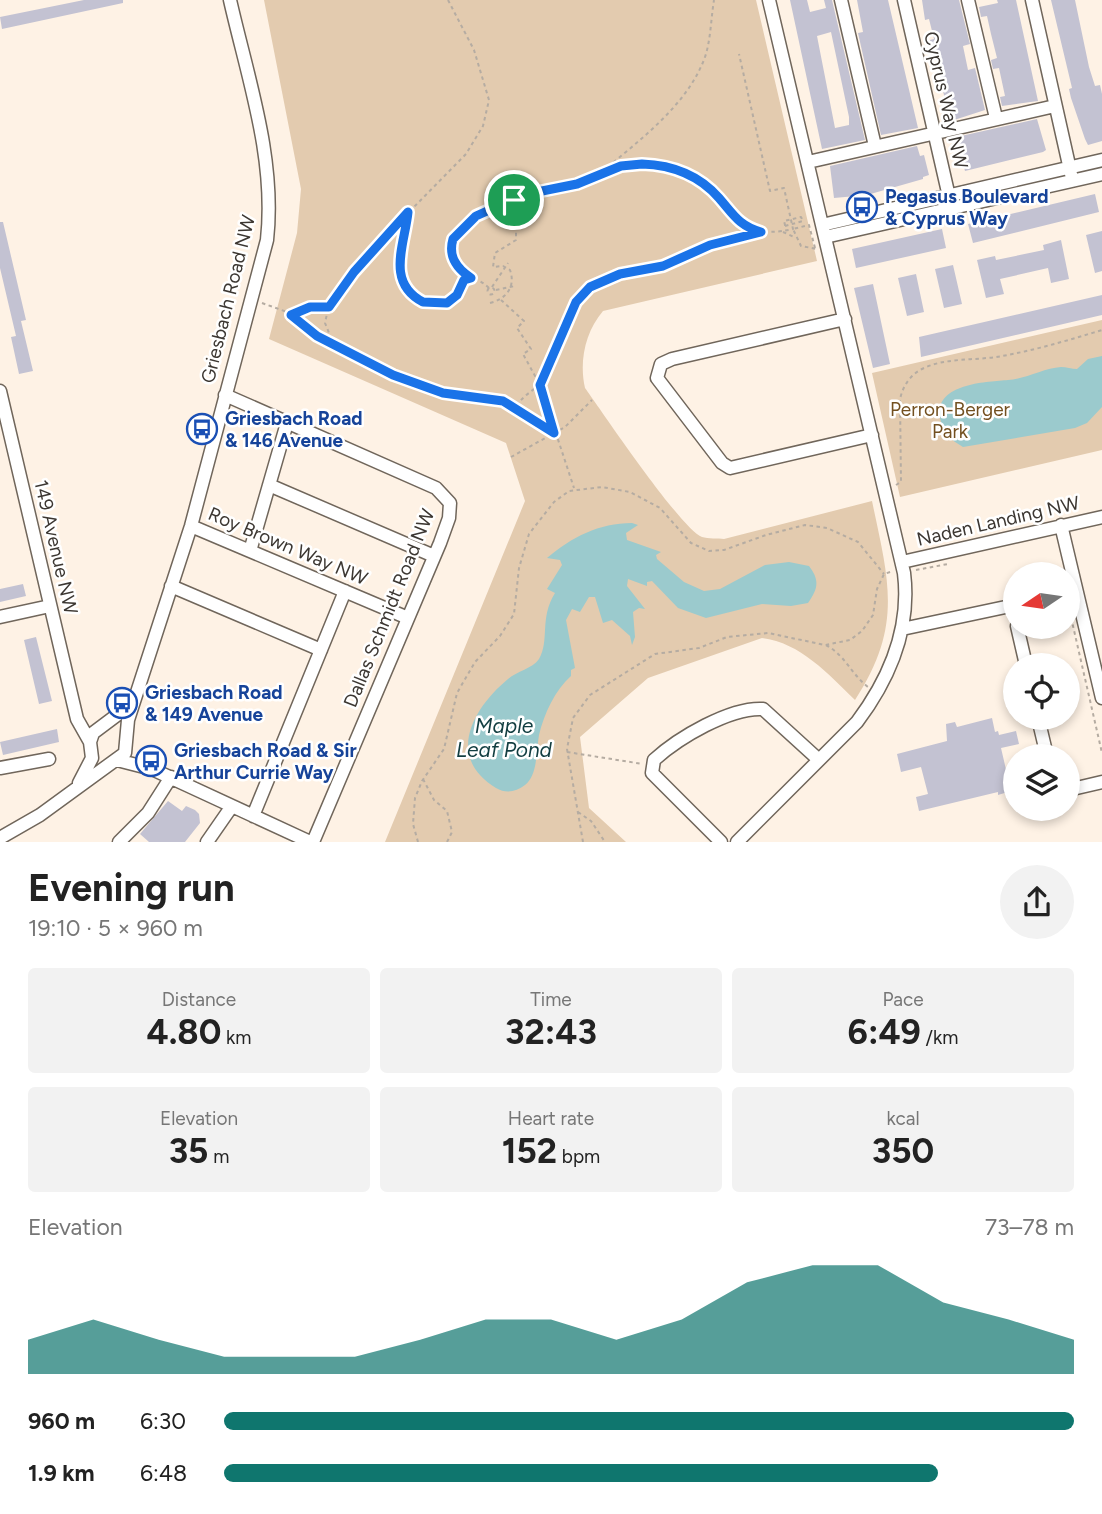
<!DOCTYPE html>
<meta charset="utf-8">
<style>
:root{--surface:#fff;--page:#f2f2f2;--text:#222;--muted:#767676;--accent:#0f766e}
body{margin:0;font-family:Figtree,sans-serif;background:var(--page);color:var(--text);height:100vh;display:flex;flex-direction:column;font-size:26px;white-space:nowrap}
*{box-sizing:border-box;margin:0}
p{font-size:23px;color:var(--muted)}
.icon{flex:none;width:38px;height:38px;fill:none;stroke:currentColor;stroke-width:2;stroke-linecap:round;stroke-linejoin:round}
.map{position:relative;height:842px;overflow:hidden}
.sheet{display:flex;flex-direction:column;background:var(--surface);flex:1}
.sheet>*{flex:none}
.needle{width:46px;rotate:257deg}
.fabs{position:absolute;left:1003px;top:562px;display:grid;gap:14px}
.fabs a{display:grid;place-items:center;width:77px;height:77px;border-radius:50%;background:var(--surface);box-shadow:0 4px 10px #0003;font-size:35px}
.pin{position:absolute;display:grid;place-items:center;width:60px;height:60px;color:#fff;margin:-30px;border:4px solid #fff;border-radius:50%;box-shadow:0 2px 7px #0007}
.round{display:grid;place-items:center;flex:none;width:74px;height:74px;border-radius:37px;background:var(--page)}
.summary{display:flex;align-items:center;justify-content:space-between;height:119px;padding:0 28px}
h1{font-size:38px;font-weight:700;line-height:52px}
.figures{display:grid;grid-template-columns:repeat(3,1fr);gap:10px;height:119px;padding:7px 28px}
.figures div{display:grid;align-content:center;border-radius:7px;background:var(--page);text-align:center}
.figures b{font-size:35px;font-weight:700}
.figures small{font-size:19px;font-weight:400}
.figures p{font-size:19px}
.chart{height:196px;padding:14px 28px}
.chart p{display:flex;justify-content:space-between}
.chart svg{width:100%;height:126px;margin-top:7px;fill:var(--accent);opacity:.7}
ul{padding:0 28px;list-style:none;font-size:23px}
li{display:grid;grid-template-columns:112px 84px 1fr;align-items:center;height:52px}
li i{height:18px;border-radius:9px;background:var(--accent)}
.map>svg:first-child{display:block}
.green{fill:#e3cbaf}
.water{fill:#9bcacd}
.building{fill:#c3c2d2;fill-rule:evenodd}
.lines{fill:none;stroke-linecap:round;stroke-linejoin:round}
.minor-casing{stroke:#70665b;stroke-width:15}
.path{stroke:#b5aca2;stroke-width:2;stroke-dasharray:3.5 3.5;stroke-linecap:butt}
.minor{stroke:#fff;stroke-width:12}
.route-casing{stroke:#fff;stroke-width:14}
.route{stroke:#1a73e8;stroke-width:9}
.labels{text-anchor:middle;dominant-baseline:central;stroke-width:5;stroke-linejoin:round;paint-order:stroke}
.street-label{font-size:19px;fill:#3c3732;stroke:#fff}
.transit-label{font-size:19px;font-weight:bold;fill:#164399;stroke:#fff;text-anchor:start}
.park-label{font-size:19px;fill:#735020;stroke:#fff}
.water-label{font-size:21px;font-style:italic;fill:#123e41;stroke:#fff}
</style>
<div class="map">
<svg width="1102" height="842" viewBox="0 0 1102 842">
<rect width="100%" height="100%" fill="#fef2e5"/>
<!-- green -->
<path class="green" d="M264,0H756L817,261L603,311C585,332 579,362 585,388C603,413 681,529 702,537C708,539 718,538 724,539L872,501C889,582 903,626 855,700C828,674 801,643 762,638L648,678L580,737L589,808L626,842H385L525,501L506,443L269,339L297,233L301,189Z
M1102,320V450L900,497L872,373Z"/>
<!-- water -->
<path class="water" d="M1102,356V407L1087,423L1075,428L963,447C951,440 943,433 940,418C934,383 987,382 1008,380C1026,379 1044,368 1061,367C1066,367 1072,369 1077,369L1088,359Z
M632,523L638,525L626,533L627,540L661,552L656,555L657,559L684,582L704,591L720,589L765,565L789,562L809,566C820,580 818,589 808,603L791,606L762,604L706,618L678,608L652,581L647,582V586L628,579L627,586L645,609L639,608L633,612L635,637L632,645L630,636L612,620L603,623L595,597H589L580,612L572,609L566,620L575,668L571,670V676C555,690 544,714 539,735C536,751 538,775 525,785C516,792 506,794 496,788C445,757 473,708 508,679C517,671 532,669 539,659C550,640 539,619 555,593L547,589L562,565L560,560L547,558C572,537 599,523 632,523Z"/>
<!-- building -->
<path class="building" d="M84,0H123V3L2,29L0,17Z
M790,0H807L810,12L826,8L824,0H832L865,140L822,149ZM831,32L849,117V125L835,128L817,36Z
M857,0H888L918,128L881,135L858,33L863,32Z
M922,0H959L970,44L963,46L968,70L975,68L985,110L951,121L938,73H941L937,54L934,55L930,40L934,39L929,19L925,20Z
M997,0H1016L1038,101L1002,106L1000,97L1005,96L999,68L993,69L991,60L997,58L991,34L987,16L981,17L979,7L998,3Z
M1051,0H1075L1089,67L1095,86L1100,85L1102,94V141L1088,145L1085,139L1071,98L1069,89L1072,88Z
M1037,119L1046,150L1043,152L965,171L958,144L954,145L952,138Z
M917,146L920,156L924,155L929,175L923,177V179L867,195L834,198L830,166Z
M1095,194L1099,212L973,243L968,224Z
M0,222H3L26,320L21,321L33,371L19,374L11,337L16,336L0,268Z
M942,229L946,248L856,268L852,249Z
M1102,231V271L1095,273L1086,235Z
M1061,240L1069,279L1051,283L1048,268L1000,279L1004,294L986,298L977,260L995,256L996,260L1044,250L1043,245Z
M953,265L962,304L944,308L935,269Z
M916,274L924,312L907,316L898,278Z
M873,284L890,364L873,368L854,288Z
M1102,295V315L921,357L919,337Z
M23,584L26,596L0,602V589Z
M36,637L52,701L39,704L24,640Z
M992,718L995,732L998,731L999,735L1016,731L1019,744L1001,748L1011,791L998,795V792L919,811L916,797L928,794L921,767L901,772L897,754L947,741L946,724L955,722L957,727Z
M57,729L59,742L3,755L0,742Z
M168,801L182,811L186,806L195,810L199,814L200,823L185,842H149L140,834Z"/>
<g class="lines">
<!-- minor casing -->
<g class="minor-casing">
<path id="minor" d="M841,0L875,146
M904,0L950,201
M968,0L996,118
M1032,0L1071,174
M808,162L1055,106
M822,225L1102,160
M825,237L1102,174
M845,319L672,359L661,364L657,378L722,463L730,468L872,435
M0,391L77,719L90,742
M225,395L436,488L450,503L449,518L440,543L313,842
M269,485L434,556
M1061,525L1102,698
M191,526L408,618
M250,551L287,423
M902,562L1102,517
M171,586L321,650
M0,617L50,606
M1017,626L1026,665
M902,629L1015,605
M1038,718L1047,756
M117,760L152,769L310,842
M0,768L49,759
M79,783L92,758L90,742L93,733L121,712L130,699
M1068,790L1102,782
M253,816L345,591
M0,838L40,815L125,753L128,720L191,526L267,240C276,159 248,79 230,0
M119,842L148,813L171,777
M207,842L232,806
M721,842L652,773L654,760C678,738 730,707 763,709L819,760
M737,842L857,722C890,678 911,629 904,573L769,0"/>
</g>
<!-- path -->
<path class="path" d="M448,0L474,50L489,100L483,126L466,154L409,212L399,255L403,282L416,298L439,305L454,299L463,281L470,278
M603,171C641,139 690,103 706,54C711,36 711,18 714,0
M508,202L512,196L520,197
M512,218L515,200
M501,219H510
M785,226L803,221L801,217L784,221L786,229
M783,232L794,237
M815,248L809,225L793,229L801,246L817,249
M492,287L508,263
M487.5 291a3.5 3.5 0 1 1 7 0a3.5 3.5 0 1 1-7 0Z
M489,288C480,279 472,279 463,272C441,255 454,233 471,220C489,206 518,197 540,191C552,188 565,189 576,185C595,178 611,167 631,164C648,162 667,165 683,172C732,193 728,244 793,229L784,188L770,191L739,54
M496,290L515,286
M501,300L524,321L517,328L531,349L523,354L540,385L574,488
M262,303L287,312L317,336L393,375L443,393L508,403L554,433
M490,303C506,299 516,287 510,270L503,266L493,267L495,253L516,240V228L511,219
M328,309L325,323L333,343
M292,315L307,308L329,307L349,277L408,213
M517,406C524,393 537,390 545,378L571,312L590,287L620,274L663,266L710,245L760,232
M511,457L565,427L592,400
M896,485L901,482L900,399C903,386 910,375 922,369C945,357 976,361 1002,356C1036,350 1069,340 1102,330
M916,570L948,564
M1068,604L1102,753
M826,645C846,656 851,674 868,687
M567,752L643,764
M423,779L434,800L447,811L452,832L447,842
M578,812L591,821L605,842
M418,842L413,824L415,798L422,781L444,749L457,693L475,662L500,636L514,614L519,568L529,534L554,502L569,491L602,487L630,492L660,508L691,543L709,551L724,550L766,535L805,525L827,528L858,542L884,574
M583,842L567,749L573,718L590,695L655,654L699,648L727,637L768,633L825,645L850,640L862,631L873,615L877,589L884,574L893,571"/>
<!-- minor -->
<use href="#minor" class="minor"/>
</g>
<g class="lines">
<!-- route casing -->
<g class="route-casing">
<path id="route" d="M642,164C672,165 699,175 719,198C733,214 739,226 761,232L710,245L663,266L620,274L590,287L576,302L540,385L554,433L503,401L443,393L393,375L317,336L291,315L310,307H329L354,272L408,212C405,244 385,282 423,302L447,303L457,295L464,280L471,278C456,268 448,256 453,239L476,216L505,203L537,192L577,184L621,166Z"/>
</g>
<!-- route -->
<use href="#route" class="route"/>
</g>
<!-- icons -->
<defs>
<g id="bus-ring" transform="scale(1.575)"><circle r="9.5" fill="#fff" stroke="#1a4fb4" stroke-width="1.5"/><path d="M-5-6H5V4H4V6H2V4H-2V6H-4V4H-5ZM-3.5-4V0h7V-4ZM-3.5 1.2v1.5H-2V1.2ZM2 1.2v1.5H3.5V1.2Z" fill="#1a4fb4"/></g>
</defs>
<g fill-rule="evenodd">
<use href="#bus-ring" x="862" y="207"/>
<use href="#bus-ring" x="202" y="429"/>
<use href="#bus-ring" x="122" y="703"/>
<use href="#bus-ring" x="151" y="761"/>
</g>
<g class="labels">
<!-- street labels -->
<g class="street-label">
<text transform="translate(946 100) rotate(77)">Cyprus Way NW</text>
<text transform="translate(228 299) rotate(-76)">Griesbach Road NW</text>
<text transform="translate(998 521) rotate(-13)">Naden Landing NW</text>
<text transform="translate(288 546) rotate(23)">Roy Brown Way NW</text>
<text transform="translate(56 547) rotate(77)">149 Avenue NW</text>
<text transform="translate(389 608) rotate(-68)">Dallas Schmidt Road NW</text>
</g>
<!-- transit labels -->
<g class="transit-label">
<text x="885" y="196">Pegasus Boulevard<tspan x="885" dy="22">&amp; Cyprus Way</tspan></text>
<text x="225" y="418">Griesbach Road<tspan x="225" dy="22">&amp; 146 Avenue</tspan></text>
<text x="145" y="692">Griesbach Road<tspan x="145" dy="22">&amp; 149 Avenue</tspan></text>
<text x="174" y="750">Griesbach Road &amp; Sir<tspan x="174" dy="22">Arthur Currie Way</tspan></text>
</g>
<!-- park labels -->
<g class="park-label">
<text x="950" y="409">Perron-Berger<tspan x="950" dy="22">Park</tspan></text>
</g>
<!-- water labels -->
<g class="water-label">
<text x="504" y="725">Maple<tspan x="504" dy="24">Leaf Pond</tspan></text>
</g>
</g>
</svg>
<div class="fabs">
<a><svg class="needle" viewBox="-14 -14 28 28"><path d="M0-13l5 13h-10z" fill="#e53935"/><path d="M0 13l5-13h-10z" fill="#767676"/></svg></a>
<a><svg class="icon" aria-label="locate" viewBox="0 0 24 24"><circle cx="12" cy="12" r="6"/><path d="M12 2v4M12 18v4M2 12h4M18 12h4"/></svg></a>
<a><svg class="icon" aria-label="layers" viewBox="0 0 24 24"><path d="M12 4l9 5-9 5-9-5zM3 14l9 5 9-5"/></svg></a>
</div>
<div class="pin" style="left:514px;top:200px;background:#1e9e55"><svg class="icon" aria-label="arrive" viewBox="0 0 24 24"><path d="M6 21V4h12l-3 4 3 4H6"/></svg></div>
</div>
<section class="sheet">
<div class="summary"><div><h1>Evening run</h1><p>19:10 · 5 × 960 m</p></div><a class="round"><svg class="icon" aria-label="share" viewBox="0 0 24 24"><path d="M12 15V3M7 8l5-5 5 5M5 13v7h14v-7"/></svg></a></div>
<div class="figures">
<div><p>Distance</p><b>4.80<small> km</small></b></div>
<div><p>Time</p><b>32:43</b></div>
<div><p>Pace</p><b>6:49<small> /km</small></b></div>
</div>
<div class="figures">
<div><p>Elevation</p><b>35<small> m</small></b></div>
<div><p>Heart rate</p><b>152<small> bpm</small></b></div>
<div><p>kcal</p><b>350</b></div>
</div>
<div class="chart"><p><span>Elevation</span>73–78 m</p>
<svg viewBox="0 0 160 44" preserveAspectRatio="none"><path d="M0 44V32L10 25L20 32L30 38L40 38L50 38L60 32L70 25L80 25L90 32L100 25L110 12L120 6L130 6L140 19L150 25L160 32V44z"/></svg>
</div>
<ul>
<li><b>960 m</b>6:30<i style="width:100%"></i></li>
<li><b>1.9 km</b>6:48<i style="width:84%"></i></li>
</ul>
</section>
